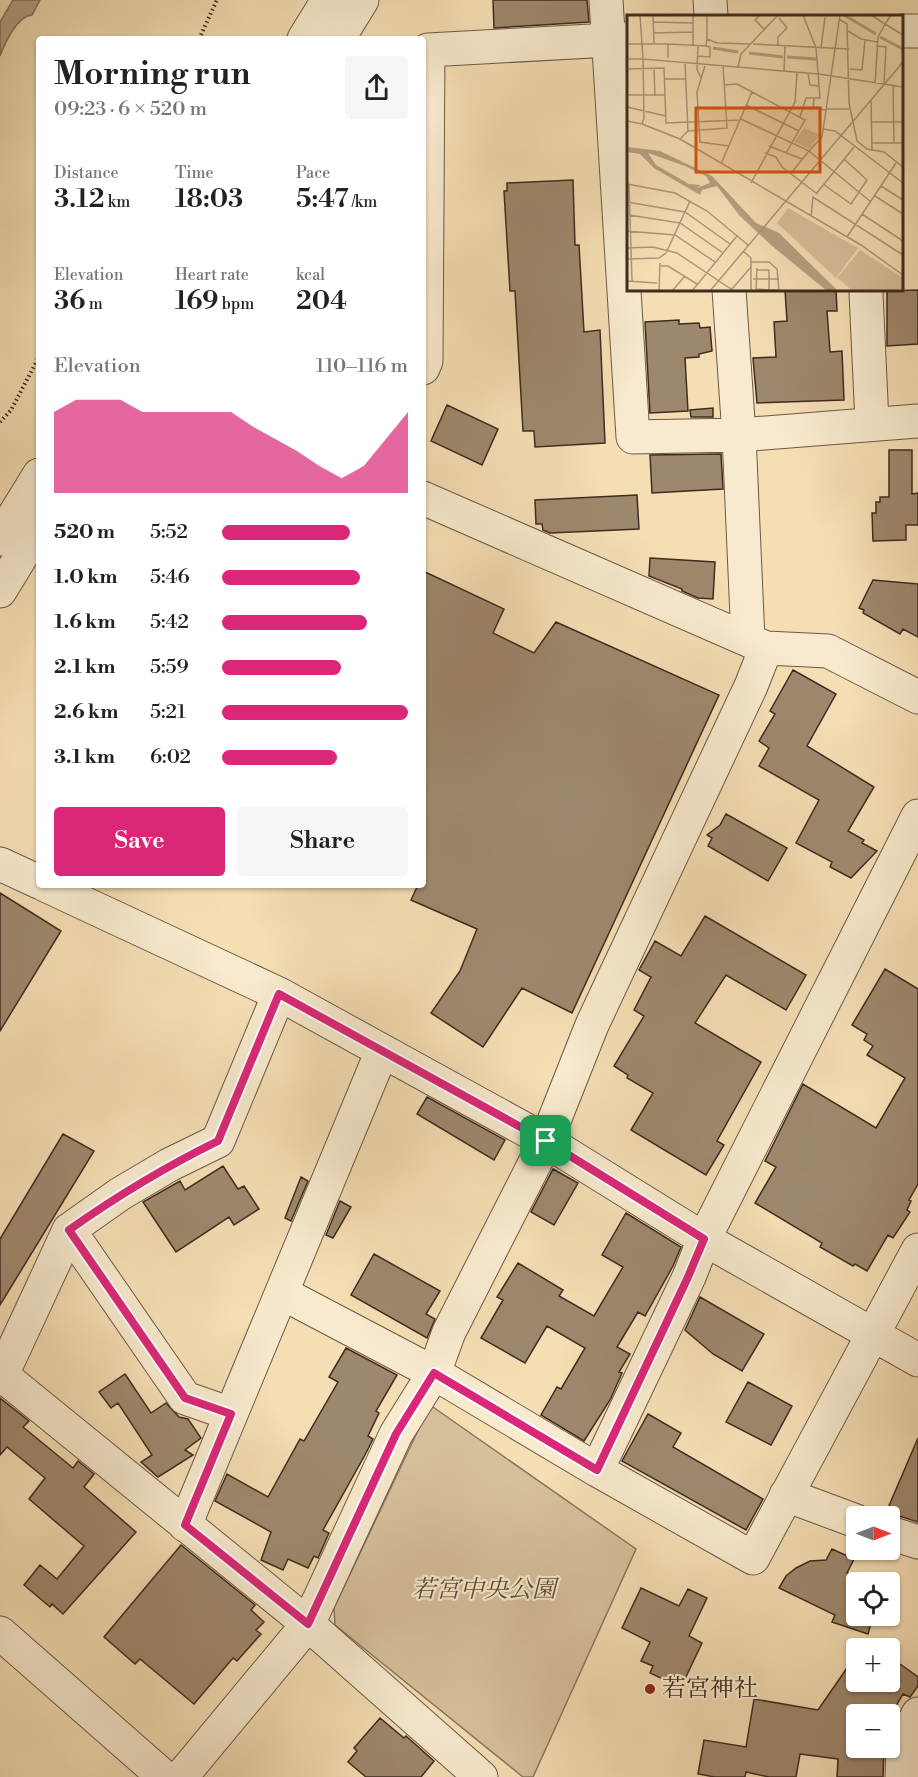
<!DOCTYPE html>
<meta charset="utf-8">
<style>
:root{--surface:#fff;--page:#f6f6f6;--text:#222;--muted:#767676;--accent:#db2777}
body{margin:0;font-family:"Libre Bodoni","Noto Serif JP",serif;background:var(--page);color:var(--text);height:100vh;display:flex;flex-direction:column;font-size:22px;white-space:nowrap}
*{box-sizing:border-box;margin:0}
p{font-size:20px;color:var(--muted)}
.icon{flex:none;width:33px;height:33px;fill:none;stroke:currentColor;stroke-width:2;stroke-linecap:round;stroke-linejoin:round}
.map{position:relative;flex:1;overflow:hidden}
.panel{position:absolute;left:36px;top:36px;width:390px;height:852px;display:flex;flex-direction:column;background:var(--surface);border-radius:6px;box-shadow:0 2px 4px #0004}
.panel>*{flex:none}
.needle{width:39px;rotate:90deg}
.fabs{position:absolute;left:846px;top:1506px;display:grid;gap:12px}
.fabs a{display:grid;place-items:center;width:54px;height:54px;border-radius:6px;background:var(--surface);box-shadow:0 2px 4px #0004;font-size:30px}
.pin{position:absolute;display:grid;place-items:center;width:51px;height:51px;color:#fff;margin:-26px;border-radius:12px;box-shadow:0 3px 9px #0006}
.round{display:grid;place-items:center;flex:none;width:63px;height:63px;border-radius:6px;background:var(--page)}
.head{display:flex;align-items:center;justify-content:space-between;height:102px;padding:0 18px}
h1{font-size:33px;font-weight:600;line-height:45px}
.stats{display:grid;grid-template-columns:repeat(3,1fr);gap:9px;height:102px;padding:6px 18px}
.stats div{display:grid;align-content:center}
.stats b{font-size:26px;font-weight:600}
.stats small{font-size:16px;font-weight:400}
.stats p{font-size:16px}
.chart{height:168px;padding:12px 18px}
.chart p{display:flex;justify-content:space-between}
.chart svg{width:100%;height:108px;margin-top:6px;fill:var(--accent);opacity:.7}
.button{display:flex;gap:12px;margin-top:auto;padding:12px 18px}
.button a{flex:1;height:69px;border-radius:6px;background:var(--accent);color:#fff;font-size:24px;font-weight:600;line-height:69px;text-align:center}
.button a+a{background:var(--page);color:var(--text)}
ul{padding:0 18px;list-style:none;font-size:20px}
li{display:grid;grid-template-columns:96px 72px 1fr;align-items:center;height:45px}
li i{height:15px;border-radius:8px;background:var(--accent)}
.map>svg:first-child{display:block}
.green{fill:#d6c09b;stroke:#8a765e;stroke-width:1.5}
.water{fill:#b7a182;stroke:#87725b;stroke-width:1.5}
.building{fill:#9e886d;stroke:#3f2b20;stroke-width:1.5}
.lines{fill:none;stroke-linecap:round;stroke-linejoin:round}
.minor-casing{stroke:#6c5845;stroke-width:35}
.path{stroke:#3f2b20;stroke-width:4;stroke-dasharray:1.5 3;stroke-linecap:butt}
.minor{stroke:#f8eace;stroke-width:33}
.route-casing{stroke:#fff;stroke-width:12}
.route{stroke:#db2777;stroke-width:8}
.poi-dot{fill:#8f2418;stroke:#f8eace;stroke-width:2}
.labels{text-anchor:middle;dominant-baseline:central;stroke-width:4.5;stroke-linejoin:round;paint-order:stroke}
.park-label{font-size:24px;font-style:italic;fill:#5d4939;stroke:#f8eace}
.poi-label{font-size:24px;fill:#3f2b20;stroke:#f8eace;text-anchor:start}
.inset-river{fill:none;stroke:#b7a182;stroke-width:3}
.inset-road{fill:none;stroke:#ac9679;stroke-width:1.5}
.view{fill:#d7540e;fill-opacity:0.15;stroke:#d7540e;stroke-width:3}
.inset-edge{fill:none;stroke:#3f2b20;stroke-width:3}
</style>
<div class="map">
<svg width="918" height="1777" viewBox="0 0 918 1777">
<rect width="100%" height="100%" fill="#f5deb4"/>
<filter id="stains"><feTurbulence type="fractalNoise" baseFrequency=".00333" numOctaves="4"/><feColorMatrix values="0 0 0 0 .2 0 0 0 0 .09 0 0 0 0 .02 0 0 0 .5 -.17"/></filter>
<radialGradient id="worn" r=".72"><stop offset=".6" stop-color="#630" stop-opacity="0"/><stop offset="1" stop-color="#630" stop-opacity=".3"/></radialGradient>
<!-- green -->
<path class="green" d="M430,1405L636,1549L533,1777H523L335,1625L334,1608Z"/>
<!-- water -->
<path class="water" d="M13,0H40L32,15C17,16 5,43 0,56V22Z"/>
<!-- building -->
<path class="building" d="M493,0H587L589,22L494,28Z
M573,180L575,245H579L584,332L600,330L605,443L535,447L534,431H523L515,291H510L504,191H507V183Z
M785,290H836L837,311H827L830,352L842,351L844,400L757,403L753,358L776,357L774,322L787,321Z
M918,290V344L887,346V291Z
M679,320V324L699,323L700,328L710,327L712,351L699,354V357L685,358L688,411L650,413L645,322Z
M447,405L498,429L482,465L431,441Z
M713,408V417H691L690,410Z
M889,450H912V494L918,493V525H906V540L873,541L872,513H876V502H880V497H889Z
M721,454L723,489L652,493L650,455Z
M637,495L639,529L550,533L543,530L542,524H536L535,500Z
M650,558L715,562L713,599L698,598L682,591V589L649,576Z
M423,571L504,609L493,633L534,653L556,622L719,695L572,1013L522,988L483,1047L431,1013L460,971L477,929L411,900L418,885H423Z
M873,580L918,584V637L903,629L900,634L863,613L864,610L859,608Z
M793,670L836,694L807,746L874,787L848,831L864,840L862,843L877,851L851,878L830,867L832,862L796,843L819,800L759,766L769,748L759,741L775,714L770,711Z
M726,814L787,848L768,881L708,846L712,838L707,835L720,825Z
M0,893L61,931L0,1031Z
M705,916L806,975L786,1010L726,975L695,1023L761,1062L717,1141L724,1145L706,1175L631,1130L653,1093L627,1078L628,1075L614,1066L644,1016L634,1010L651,977L639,970L655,941L681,956Z
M885,969L918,989V1184L909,1200L911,1201L907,1210L910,1212L893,1238L888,1235L867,1271L855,1264L853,1266L820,1247L822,1243L755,1203L776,1167L765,1161L803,1084L876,1128L905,1078L867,1055L873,1046L864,1040L867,1034L852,1025Z
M427,1097L505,1140L494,1160L417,1114Z
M63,1134L94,1151L0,1305V1239Z
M223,1166L238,1189L244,1186L259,1209L234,1225L229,1217L176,1252L143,1202L180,1181L185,1190Z
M553,1169L578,1183L554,1225L531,1212Z
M301,1177L308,1181L291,1221L285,1218Z
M340,1201L351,1207L333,1238L326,1235Z
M626,1213L681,1247L673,1266L645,1316L638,1312L617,1347L630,1354L619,1372L622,1373L610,1400L584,1441L541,1415L557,1387L561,1389L585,1348L547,1326L525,1363L481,1338L503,1300L497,1297L518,1263L563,1290L559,1296L594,1316L623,1267L602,1255Z
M374,1254L440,1291L426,1314L435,1319L427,1338L351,1295Z
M700,1297L764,1334L742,1371L713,1354L685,1330Z
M346,1348L397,1375L376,1411L379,1413L368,1436L373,1439L365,1455L323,1530L329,1533L318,1558L314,1556L308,1568L288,1559L283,1570L261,1560L271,1532L215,1501L227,1474L268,1497L300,1439L304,1441L338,1382L329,1377Z
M125,1374L151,1413L166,1403L179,1417L188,1419L201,1438L185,1450L193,1455L158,1477L141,1462L152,1455L118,1403L111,1408L99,1392Z
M748,1382L792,1406L771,1445L726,1422Z
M0,1398L29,1421L23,1427L73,1468L78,1461L94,1474L84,1487L136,1532L63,1614L52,1604L50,1607L24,1585L40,1565L57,1579L84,1546L29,1499L45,1478L7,1447L0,1455Z
M648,1414L681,1433L673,1447L763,1499L746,1530L622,1461Z
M918,1438V1522L896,1515H885Z
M181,1545L255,1605L251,1610L264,1622L256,1630L261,1634L237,1661L233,1658L194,1704L140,1659L135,1664L104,1637Z
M832,1549L854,1559L847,1573L877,1582H856V1616H873L868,1634L832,1622L835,1615L779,1588L786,1576L796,1568L810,1561L826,1560Z
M641,1588L679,1606L688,1589L707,1598L689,1636L702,1643L684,1681L674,1676L671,1683L650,1673L653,1666L641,1661L650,1642L622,1628Z
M867,1640L878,1648H861Z
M856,1655V1682H890V1657L918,1677V1686L910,1697L903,1694L890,1716L856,1714V1748H884L883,1777H837L838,1759L800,1754L796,1777H769L746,1772L745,1777H715L698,1774L704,1740L746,1747L754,1699L818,1710Z
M380,1718L404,1738L406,1736L434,1761L421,1777H366L348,1762L357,1751L354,1748Z"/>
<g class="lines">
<!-- minor casing -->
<g class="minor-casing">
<path id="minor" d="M606,0L633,437L739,435L918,421
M710,0L711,16
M902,31H918
M304,39L328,0
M338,39L362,0
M729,290L739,435L748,640
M866,293L872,423
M423,368L426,361L428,50L628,39
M423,498L766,648L828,651L918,697
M0,539L39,475
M0,591L39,527
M0,864L39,882
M45,885L279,994L546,1141L704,1239L918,1360
M69,1230L185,1398L231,1414
M282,1293L434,1373L597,1470L753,1558L918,1250
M3,1376L308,1624L396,1434L434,1373L449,1332L546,1141L592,1025L751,686L766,648
M0,1379L69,1230L120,1194L169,1165L218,1141L279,994
M597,1470L689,1277L704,1239L918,816
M786,1495L856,1521
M185,1525L382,1051
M890,1533L918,1542
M0,1633L164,1777
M181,1777L308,1624L481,1777
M902,1777L903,1743L918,1714"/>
</g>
<!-- path -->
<path class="path" d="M199,39L217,0
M0,422L11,410L39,357"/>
<!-- minor -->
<use href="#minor" class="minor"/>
</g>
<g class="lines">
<!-- route casing -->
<g class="route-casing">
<path id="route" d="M279,994L546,1141L704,1239L688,1277L597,1470L434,1373L396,1434L308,1624L185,1525L231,1414L185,1398L69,1230C117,1196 165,1167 218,1141Z"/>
</g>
<!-- route -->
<use href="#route" class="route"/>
</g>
<!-- markers -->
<circle class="poi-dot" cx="650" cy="1689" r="6"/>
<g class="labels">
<!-- park labels -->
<g class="park-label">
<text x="484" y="1590">若宮中央公園</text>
</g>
<!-- poi labels -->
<g class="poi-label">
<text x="662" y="1689">若宮神社</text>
</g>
</g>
<!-- overview -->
<g transform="translate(627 15)">
<rect width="276" height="276" fill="#f5deb4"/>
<path d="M177,113L193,120L182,134L167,127ZM161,193L231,233L209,263L150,208ZM233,235L276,263V276H226L210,263Z" fill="#d6c09b"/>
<path d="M1,129V132L33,136L85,161L129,208L152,218L211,276H200L144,230L112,200L90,171L75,175L73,180L27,153L13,139L0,137ZM21,138L58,151L79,161L83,168L69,173L74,170L62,169L29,150Z" fill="#b7a182" fill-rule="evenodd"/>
<path class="inset-river" d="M217,0L249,19M253,22L276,34M86,33L111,37M122,38L156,42M160,42L189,44"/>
<path class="inset-road" d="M26,0L27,28M80,0V24L90,28L123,29M133,0L128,5L137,14M213,0L195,122L182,136L244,187M244,0L258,9L251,22L248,69M264,0L258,9L276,20M212,4L220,9L222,88L230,126L240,134L257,137L276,152M26,7L66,8M221,16L234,24L250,27M27,18L66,17M0,29H41V43M41,29L79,31L80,24M126,29L222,34M66,30V0M151,30V22L160,13L152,3M71,31L70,54L74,63M249,31L259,32L257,70M194,33L198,2M70,41L83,42V32L79,31M0,44H16L13,0M78,51L70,77L73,127L102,131M111,52L114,39L151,0M0,54L37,53L39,108L114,105M27,54L28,81M223,54L235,55L238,25M157,57L158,30M181,58L183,70L192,71M37,64H59M97,70L110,69L178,105L159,138M266,70L267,128M0,80H38M187,84L186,92L198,95M244,85L245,136M119,90L172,116M0,92L39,101M199,94H222M173,102L179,83H193L189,33L176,0M114,104L182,136L165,157M0,106L15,109L17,103L16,44L192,59L276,72M245,107H276M15,109L53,124L234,230L276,260M196,114L208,116L276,168M61,116L100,113L96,50M53,124L61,116L58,47M245,128H276M142,131L175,144M138,138L149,142L155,152L189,178M94,149L125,77M124,168L168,87L170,58M0,169L48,178L80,196L121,230M196,169L224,189L240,165L217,144M2,170L5,266M254,171L276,185M189,179L227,132M248,181L276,199M0,187L58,197L103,229M235,199L276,226M2,200L53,208L96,238M184,202L186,182L276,240M0,216L48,220L88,247M220,222L269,148M0,233L26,232L50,238L107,276M116,236L124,243V276M0,244L32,243L39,238L63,186M124,247H142L150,254L152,276M33,251H41L70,269M130,253L129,274L142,275M130,255H142V275H152M126,264H152M0,266L30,268M104,275L124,252M32,276L33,248M45,276L58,261M65,276L110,221M83,276L276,47"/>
<path class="view" d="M69,93H193V157H69Z"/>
<rect width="276" height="276" class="inset-edge"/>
</g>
<rect width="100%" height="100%" filter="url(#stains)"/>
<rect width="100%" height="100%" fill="url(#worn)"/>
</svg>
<div class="fabs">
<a><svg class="needle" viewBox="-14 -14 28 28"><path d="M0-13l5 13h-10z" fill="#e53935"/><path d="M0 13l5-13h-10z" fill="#767676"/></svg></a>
<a><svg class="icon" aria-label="locate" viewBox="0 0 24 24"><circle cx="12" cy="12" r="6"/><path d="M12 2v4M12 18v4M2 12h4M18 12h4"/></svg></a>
<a>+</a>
<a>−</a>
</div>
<div class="pin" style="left:546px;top:1141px;background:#1e9e55"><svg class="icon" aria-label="arrive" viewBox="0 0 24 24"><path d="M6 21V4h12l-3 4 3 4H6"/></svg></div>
<section class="panel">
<div class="head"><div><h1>Morning run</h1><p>09:23 · 6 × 520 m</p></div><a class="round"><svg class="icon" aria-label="share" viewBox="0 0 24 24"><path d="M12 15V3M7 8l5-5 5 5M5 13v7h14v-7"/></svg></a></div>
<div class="stats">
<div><p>Distance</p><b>3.12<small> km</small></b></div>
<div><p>Time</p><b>18:03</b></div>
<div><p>Pace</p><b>5:47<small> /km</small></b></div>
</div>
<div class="stats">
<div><p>Elevation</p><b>36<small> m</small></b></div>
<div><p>Heart rate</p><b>169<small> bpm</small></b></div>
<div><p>kcal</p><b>204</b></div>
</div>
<div class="chart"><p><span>Elevation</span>110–116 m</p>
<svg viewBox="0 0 160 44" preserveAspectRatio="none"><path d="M0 44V11L10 6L20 6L30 6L40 11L50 11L60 11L70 11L80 11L90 17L100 22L110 27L120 33L130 38L140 33L150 22L160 11V44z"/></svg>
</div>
<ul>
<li><b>520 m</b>5:52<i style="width:69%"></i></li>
<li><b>1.0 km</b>5:46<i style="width:74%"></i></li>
<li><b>1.6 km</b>5:42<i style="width:78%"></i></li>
<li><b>2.1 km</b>5:59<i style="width:64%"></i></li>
<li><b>2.6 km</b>5:21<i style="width:100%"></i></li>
<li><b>3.1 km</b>6:02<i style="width:62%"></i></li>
</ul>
<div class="button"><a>Save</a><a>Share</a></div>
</section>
</div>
